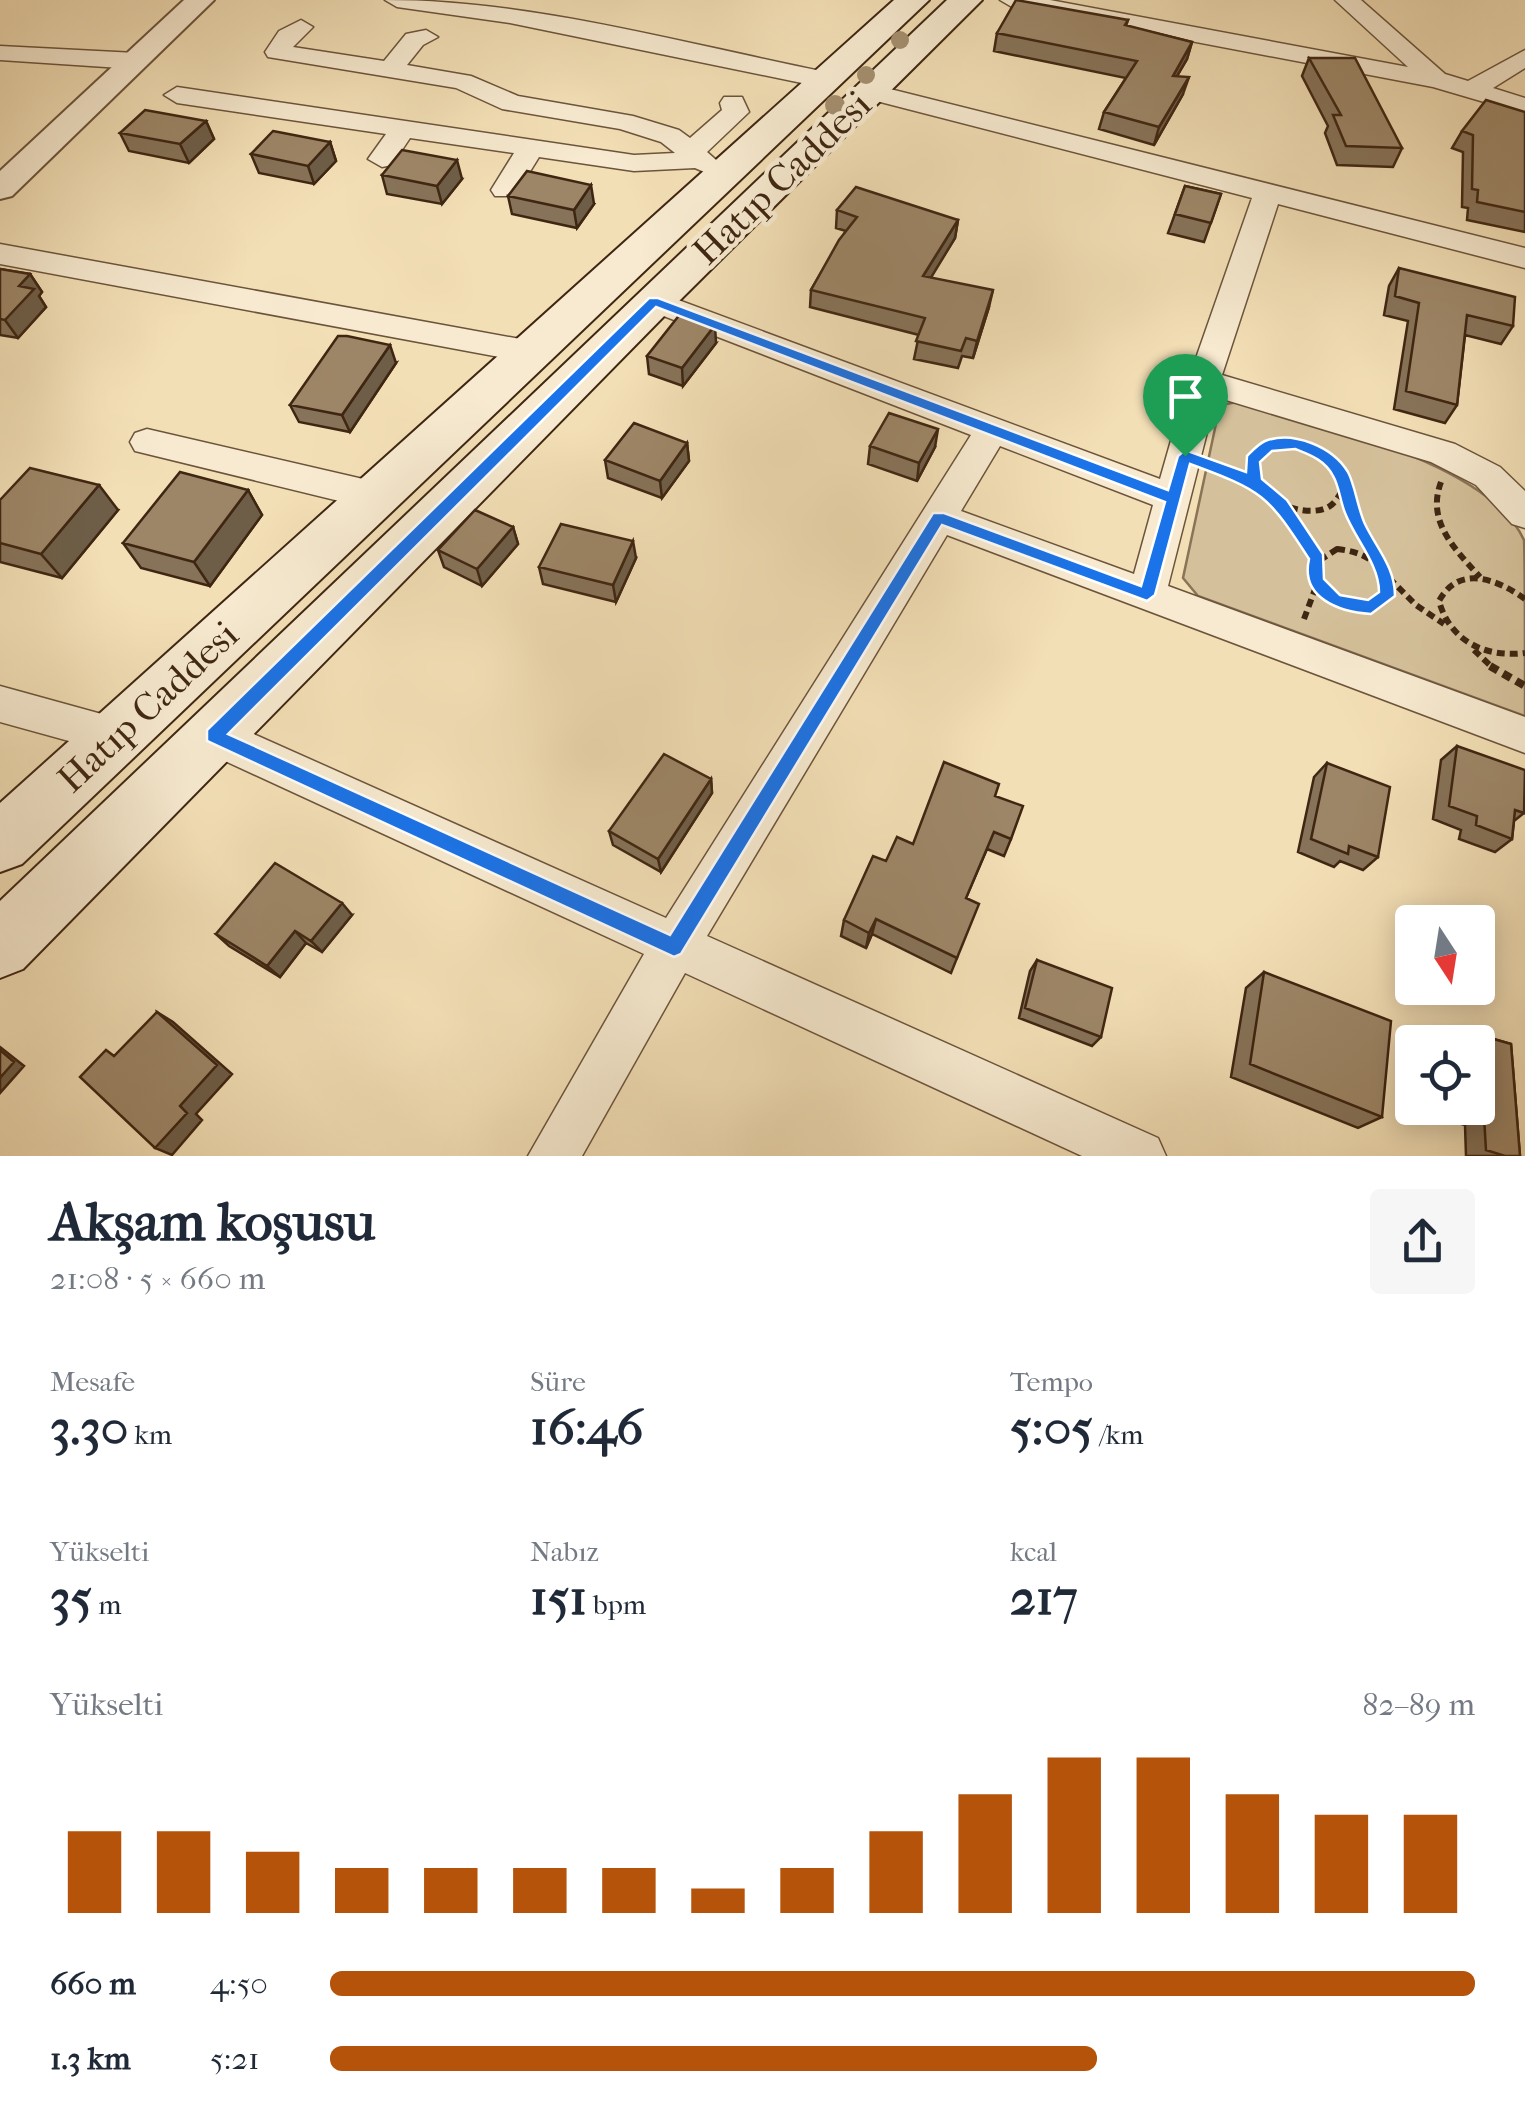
<!DOCTYPE html>
<html lang="tr">
<meta charset="utf-8">
<style>
:root{--surface:#fff;--page:#f6f6f7;--text:#1f2937;--muted:#747a83;--accent:#b45309}
body{margin:0;font-family:"IM FELL French Canon",serif;background:var(--page);color:var(--text);height:100vh;display:flex;flex-direction:column;font-size:38px;white-space:nowrap}
*{box-sizing:border-box;margin:0}
p{font-size:32px;color:var(--muted)}
.icon{flex:none;width:55px;height:55px;fill:none;stroke:currentColor;stroke-width:2;stroke-linecap:round;stroke-linejoin:round}
.map{position:relative;height:1156px;overflow:hidden}
.drawer{display:flex;flex-direction:column;background:var(--surface);flex:1}
.drawer>*{flex:none}
.needle{width:65px;rotate:168deg}
.controls{position:absolute;left:1395px;top:905px;display:grid;gap:20px}
.controls a{display:grid;place-items:center;width:100px;height:100px;border-radius:10px;background:var(--surface);box-shadow:0 5px 25px #0003;font-size:50px}
.pin{position:absolute;display:grid;place-items:center;width:85px;height:85px;color:#fff;margin:-102px -42px;border-radius:50% 50% 50% 0;rotate:-45deg;box-shadow:0 0 10px #0007}
.pin .icon{rotate:45deg}
.round{display:grid;place-items:center;flex:none;width:105px;height:105px;border-radius:10px;background:var(--page)}
.headline{display:flex;align-items:center;justify-content:space-between;height:170px;padding:0 50px}
h1{font-size:55px;font-weight:700;line-height:75px}
.metrics{display:grid;grid-template-columns:repeat(3,1fr);gap:15px;height:170px;padding:10px 50px}
.metrics div{display:grid;align-content:center}
.metrics b{font-size:50px;font-weight:700}
.metrics small{font-size:28px;font-weight:400}
.metrics p{font-size:28px}
.chart{height:280px;padding:20px 50px}
.chart p{display:flex;justify-content:space-between}
.chart svg{width:100%;height:180px;margin-top:10px;stroke:var(--accent);stroke-width:6}
ul{padding:0 50px;list-style:none;font-size:32px}
li{display:grid;grid-template-columns:160px 120px 1fr;align-items:center;height:75px}
li i{height:25px;border-radius:12px;background:var(--accent)}
.map>svg:first-child{display:block}
.green{fill:#d4c09a;stroke:#8a7356;stroke-width:2.5}
.lines{fill:none;stroke-linecap:round;stroke-linejoin:round}
.minor-casing{stroke:#6c543b;stroke-width:3}
.tertiary-casing{stroke:#6c543b;stroke-width:4}
.secondary-casing{stroke:#3f2612;stroke-width:4}
.path-far1{stroke:#3f2612;stroke-width:6;stroke-dasharray:8 5;stroke-linecap:butt}
.path{stroke:#3f2612;stroke-width:8;stroke-dasharray:9 6;stroke-linecap:butt}
.minor{fill:#f7ead0;fill-rule:evenodd}
.tertiary{fill:#f7ead0;fill-rule:evenodd}
.secondary{fill:#f7ead0;fill-rule:evenodd}
.tree{fill:#a48e6e}
.wall{fill:#877359;stroke:#3f2612;stroke-width:2.5}
.shaded-wall{fill:#6e5e48;stroke:#3f2612;stroke-width:2.5}
.building{fill:#9d8667;stroke:#3f2612;stroke-width:2.5}
.route{fill:#1a73e8;stroke:#fff;stroke-width:2.5;fill-rule:evenodd}
.labels{text-anchor:middle;dominant-baseline:central;stroke-width:9;stroke-linejoin:round;paint-order:stroke}
.street-label{font-size:38px;fill:#3f2612;stroke:#f7ead0}
</style>
<div class="map">
<svg width="1525" height="1156" viewBox="0 0 1525 1156">
<rect width="100%" height="100%" fill="#f3dfb6"/>
<filter id="stains"><feTurbulence type="fractalNoise" baseFrequency=".002" numOctaves="4"/><feColorMatrix values="0 0 0 0 .2 0 0 0 0 .09 0 0 0 0 .02 0 0 0 .5 -.17"/></filter>
<radialGradient id="worn" r=".72"><stop offset=".6" stop-color="#630" stop-opacity="0"/><stop offset="1" stop-color="#630" stop-opacity=".3"/></radialGradient>
<!-- green -->
<path class="green" d="M1244,401C1321,426 1489,463 1524,540C1525,557 1525,688 1525,716L1198,596L1183,578L1220,405Z"/>
<g class="lines">
<!-- minor casing -->
<g class="minor-casing">
<path id="minor" d="M385,0C533,0 681,43 826,72L839,80L826,88L510,23L397,7Z
M1000,0H1050L1408,67L1335,0H1361L1445,74L1468,81L1525,50V68L1493,88L1525,98V114L1433,87L1012,7Z
M301,20L313,27L293,47L384,61L406,34L426,30L438,37L423,45L407,65L471,76L518,96L633,116L679,130L690,138L722,110L720,103L724,97H742L749,112L707,152L723,166L719,172L709,174L695,168L634,171L539,157L515,196H495L491,190L514,153L410,138L392,165L382,167L368,159L386,134L177,103L164,95L177,87L634,155L675,153L661,142L620,129L502,109L456,88L268,57L265,52L279,31Z
M0,46L136,53L149,61L136,69L0,60Z
M870,84L1525,248V268L1278,204L1222,375L1455,444L1500,467L1525,491V528L1512,524L1476,485L1431,462L1216,397L1168,586L1525,717V753L947,535L707,936L1158,1138L1166,1156H1082L685,973L582,1156H528L644,954L199,749L193,736L199,723L214,718L229,723L666,918L971,435L643,308L639,301L643,294L654,291L1160,479L1188,381L1252,198L861,97L857,92L861,87ZM1000,446L1153,505L1134,574L961,511Z
M0,244L531,341L542,344L547,352L542,360L531,363L0,264Z
M147,429L376,482L389,486L394,496L389,506L376,510L135,451L130,442L135,433Z
M0,686L116,718L131,723L137,736L131,749L116,754L0,722Z"/>
</g>
<!-- tertiary casing -->
<g class="tertiary-casing">
<path id="tertiary" d="M184,0H214L12,196L0,199V171Z"/>
</g>
<!-- secondary casing -->
<g class="secondary-casing">
<path id="secondary" d="M894,0H929L22,864L0,872V803Z
M947,0H982L669,311L23,969L0,978V901Z"/>
</g>
<!-- path-far1 -->
<path class="path-far1" d="M1291,443C1318,448 1335,460 1344,487C1340,494 1336,502 1330,506C1310,519 1268,504 1257,484C1253,477 1253,468 1252,460L1263,450Z
M1213,466L1255,481
M1441,482C1426,522 1455,549 1480,577
M1344,492L1377,561
M1282,505L1317,559
M1337,549C1363,552 1381,561 1389,587L1383,600C1353,619 1320,595 1314,564Z
M1389,578L1416,605L1444,624
M1525,599C1497,579 1459,564 1439,601C1450,641 1485,658 1525,653
M1304,619L1317,584
M1474,650L1494,669"/>
<!-- path -->
<path class="path" d="M1490,666L1525,686"/>
<!-- minor -->
<use href="#minor" class="minor"/>
<!-- tertiary -->
<use href="#tertiary" class="tertiary"/>
<!-- secondary -->
<use href="#secondary" class="secondary"/>
</g>
<!-- trees -->
<g class="tree">
<circle cx="900" cy="40" r="9"/>
<circle cx="866" cy="75" r="9"/>
<circle cx="835" cy="105" r="10"/>
</g>
<!-- wall -->
<path class="wall" d="M1128,20L1126,26L1192,42L1187,59L1177,76L1183,94L1154,145L1099,129L1104,112L1126,78L994,51L997,33Z
M1309,58L1402,148L1393,167L1337,165L1325,133L1328,126L1302,76Z
M1525,112V232L1467,220L1468,208L1462,207L1463,152L1452,148L1462,131Z
M206,121L214,139L189,163L129,151L120,133Z
M330,142L336,161L314,184L259,173L251,154Z
M382,175L462,179L442,204L387,194Z
M1185,186L1221,194L1204,242L1168,233Z
M508,196L594,204L577,228L512,214Z
M837,210L958,220L955,238L930,278L989,307L973,358L962,356L958,368L914,359L919,335L810,307L811,290L846,231L836,228Z
M1399,268L1513,326L1501,344L1465,335L1457,405L1445,423L1394,409L1408,321L1384,315L1389,286Z
M0,269L30,274L42,292L39,296L46,307L18,338L0,335Z
M716,343L683,386L649,374L647,356Z
M396,363L350,432L299,422L290,405Z
M687,443L689,461L662,498L608,478L605,460Z
M870,446L935,447L917,481L868,464Z
M248,490L262,515L210,586L141,568L123,543Z
M0,500L118,510L62,578L0,562Z
M513,527L518,544L482,586L444,567L438,550Z
M636,558L616,602L543,584L539,567Z
M1457,746L1524,813L1514,821L1512,839L1495,852L1459,839L1461,830L1433,819L1441,760Z
M1327,763L1378,857L1363,870L1340,861L1334,867L1298,852L1314,777Z
M711,779L712,793L661,872L613,845L609,831Z
M995,796L1011,839L1004,856L987,849L966,898L957,958L951,973L872,934L866,948L841,936L844,920L886,861Z
M352,915L322,952L306,943L280,977L229,946L216,934Z
M1037,960L1101,1037L1092,1046L1019,1018L1030,971Z
M1264,972L1382,1117L1358,1128L1231,1077L1246,988Z
M1452,1027L1511,1044L1520,1156H1466L1465,1125L1424,1113V1108H1478V1042H1435L1434,1037Z"/>
<!-- shaded-wall -->
<path class="shaded-wall" d="M1192,42L1187,59L1167,93L1173,76Z
M1189,77L1183,94L1154,145L1159,127Z
M206,121L214,139L189,163L180,144Z
M330,142L336,161L314,184L308,166Z
M457,160L462,179L442,204L437,186Z
M591,185L594,204L577,228L574,210Z
M958,220L955,238L921,294L923,276Z
M30,274L42,292L39,296L46,307L18,338L5,320L19,286Z
M993,290L989,307L973,358L977,341Z
M715,325L716,343L683,386L682,368Z
M390,345L396,363L350,432L342,415Z
M938,429L935,447L917,481L919,463Z
M687,443L689,461L662,498L660,481Z
M99,485L118,510L62,578L41,554Z
M248,490L262,515L210,586L194,562Z
M513,527L518,544L482,586L477,569Z
M633,541L636,558L616,602L613,585Z
M711,779L712,793L661,872L658,859Z
M342,903L352,915L322,952L311,941Z
M876,919L872,934L866,948L869,933Z
M295,931L306,943L280,977L267,966Z
M157,1012L173,1022L232,1074L196,1114L202,1120L172,1155L155,1148L180,1106Z
M0,1047L24,1066L0,1093Z"/>
<!-- building -->
<path class="building" d="M1016,0L1128,20L1125,25L1192,42L1173,76L1189,77L1159,127L1104,112L1137,61L997,33Z
M1309,58H1355L1402,148L1346,146L1333,115H1341Z
M1486,100L1525,112V212L1477,202L1478,190L1472,189L1473,135L1462,131Z
M145,110L206,121L180,144L120,133Z
M273,131L330,142L308,166L251,154Z
M402,150L457,160L437,186L382,175Z
M527,171L591,185L574,210L508,196Z
M1185,186L1221,194L1211,223L1175,214Z
M856,187L958,220L923,276L993,290L977,341L966,338L961,351L916,341L925,318L811,290L839,240L857,217L837,210Z
M1399,268L1515,297L1513,326L1467,315L1457,405L1406,391L1419,303L1395,296Z
M0,269L30,274L19,286L34,289L5,320L0,319Z
M681,313L715,325L682,368L647,356Z
M338,336H347L390,345L342,415L290,405Z
M889,413L938,429L919,463L870,446Z
M634,423L687,443L660,481L605,460Z
M30,468L99,485L41,554L0,543V500Z
M180,472L248,490L194,562L123,543Z
M475,510L513,527L477,569L438,550Z
M561,524L633,541L613,585L539,567Z
M1457,746L1525,770L1524,813L1515,810L1512,839L1476,825L1477,816L1449,806Z
M664,754L711,779L658,859L609,831Z
M944,762L999,784L995,796L1023,806L1011,839L994,832L966,898L979,904L957,958L876,919L869,933L844,920L873,856L886,861L897,837L913,844Z
M1327,763L1390,787L1378,857L1349,846L1348,854L1311,839Z
M275,863L342,903L311,941L295,931L267,966L216,934Z
M1037,960L1112,988L1101,1037L1025,1008Z
M1264,972L1391,1021L1382,1117L1250,1064Z
M157,1012L217,1065L180,1106L187,1113L155,1148L80,1077L106,1050L114,1056Z
M1452,1027L1511,1044L1520,1156H1505L1486,1150L1484,1117L1452,1108H1478V1042H1453Z
M0,1050L14,1062L0,1078Z"/>
<!-- route -->
<path class="route" d="M649,298H658L1168,490L1178,456L1185,450L1246,472L1247,456C1252,451 1258,444 1265,441C1293,430 1333,447 1348,472C1355,485 1358,509 1365,524C1377,549 1395,567 1395,596L1371,614C1339,612 1300,598 1309,559C1267,494 1263,491 1190,464L1155,595L1147,601L942,525L681,954L674,957L207,741V730ZM656,307L1165,502L1141,586L944,513H933L670,935L228,734ZM1295,449C1310,455 1325,460 1333,476C1339,486 1340,501 1345,513C1355,539 1379,564 1379,592L1368,600L1340,595L1324,579L1323,554L1287,500L1262,479L1260,462L1272,451Z"/>
<g class="labels">
<!-- street labels -->
<g class="street-label">
<text transform="translate(782 178) rotate(-44)">Hatıp Caddesi</text>
<text transform="translate(148 707) rotate(-43)">Hatıp Caddesi</text>
</g>
</g>
<rect width="100%" height="100%" filter="url(#stains)"/>
<rect width="100%" height="100%" fill="url(#worn)"/>
</svg>
<div class="controls">
<a><svg class="needle" viewBox="-14 -14 28 28"><path d="M0-13l5 13h-10z" fill="#e53935"/><path d="M0 13l5-13h-10z" fill="#747a83"/></svg></a>
<a><svg class="icon" aria-label="locate" viewBox="0 0 24 24"><circle cx="12" cy="12" r="6"/><path d="M12 2v4M12 18v4M2 12h4M18 12h4"/></svg></a>
</div>
<div class="pin" style="left:1185px;top:456px;background:#1e9e55"><svg class="icon" aria-label="arrive" viewBox="0 0 24 24"><path d="M6 21V4h12l-3 4 3 4H6"/></svg></div>
</div>
<section class="drawer">
<div class="headline"><div><h1>Akşam koşusu</h1><p>21:08 · 5 × 660 m</p></div><a class="round"><svg class="icon" aria-label="share" viewBox="0 0 24 24"><path d="M12 15V3M7 8l5-5 5 5M5 13v7h14v-7"/></svg></a></div>
<div class="metrics">
<div><p>Mesafe</p><b>3.30<small> km</small></b></div>
<div><p>Süre</p><b>16:46</b></div>
<div><p>Tempo</p><b>5:05<small> /km</small></b></div>
</div>
<div class="metrics">
<div><p>Yükselti</p><b>35<small> m</small></b></div>
<div><p>Nabız</p><b>151<small> bpm</small></b></div>
<div><p>kcal</p><b>217</b></div>
</div>
<div class="chart"><p><span>Yükselti</span>82–89 m</p>
<svg viewBox="0 0 160 44" preserveAspectRatio="none"><path d="M5 44V24M15 44V24M25 44V29M35 44V33M45 44V33M55 44V33M65 44V33M75 44V38M85 44V33M95 44V24M105 44V15M115 44V6M125 44V6M135 44V15M145 44V20M155 44V20"/></svg>
</div>
<ul>
<li><b>660 m</b>4:50<i style="width:100%"></i></li>
<li><b>1.3 km</b>5:21<i style="width:67%"></i></li>
</ul>
</section>
